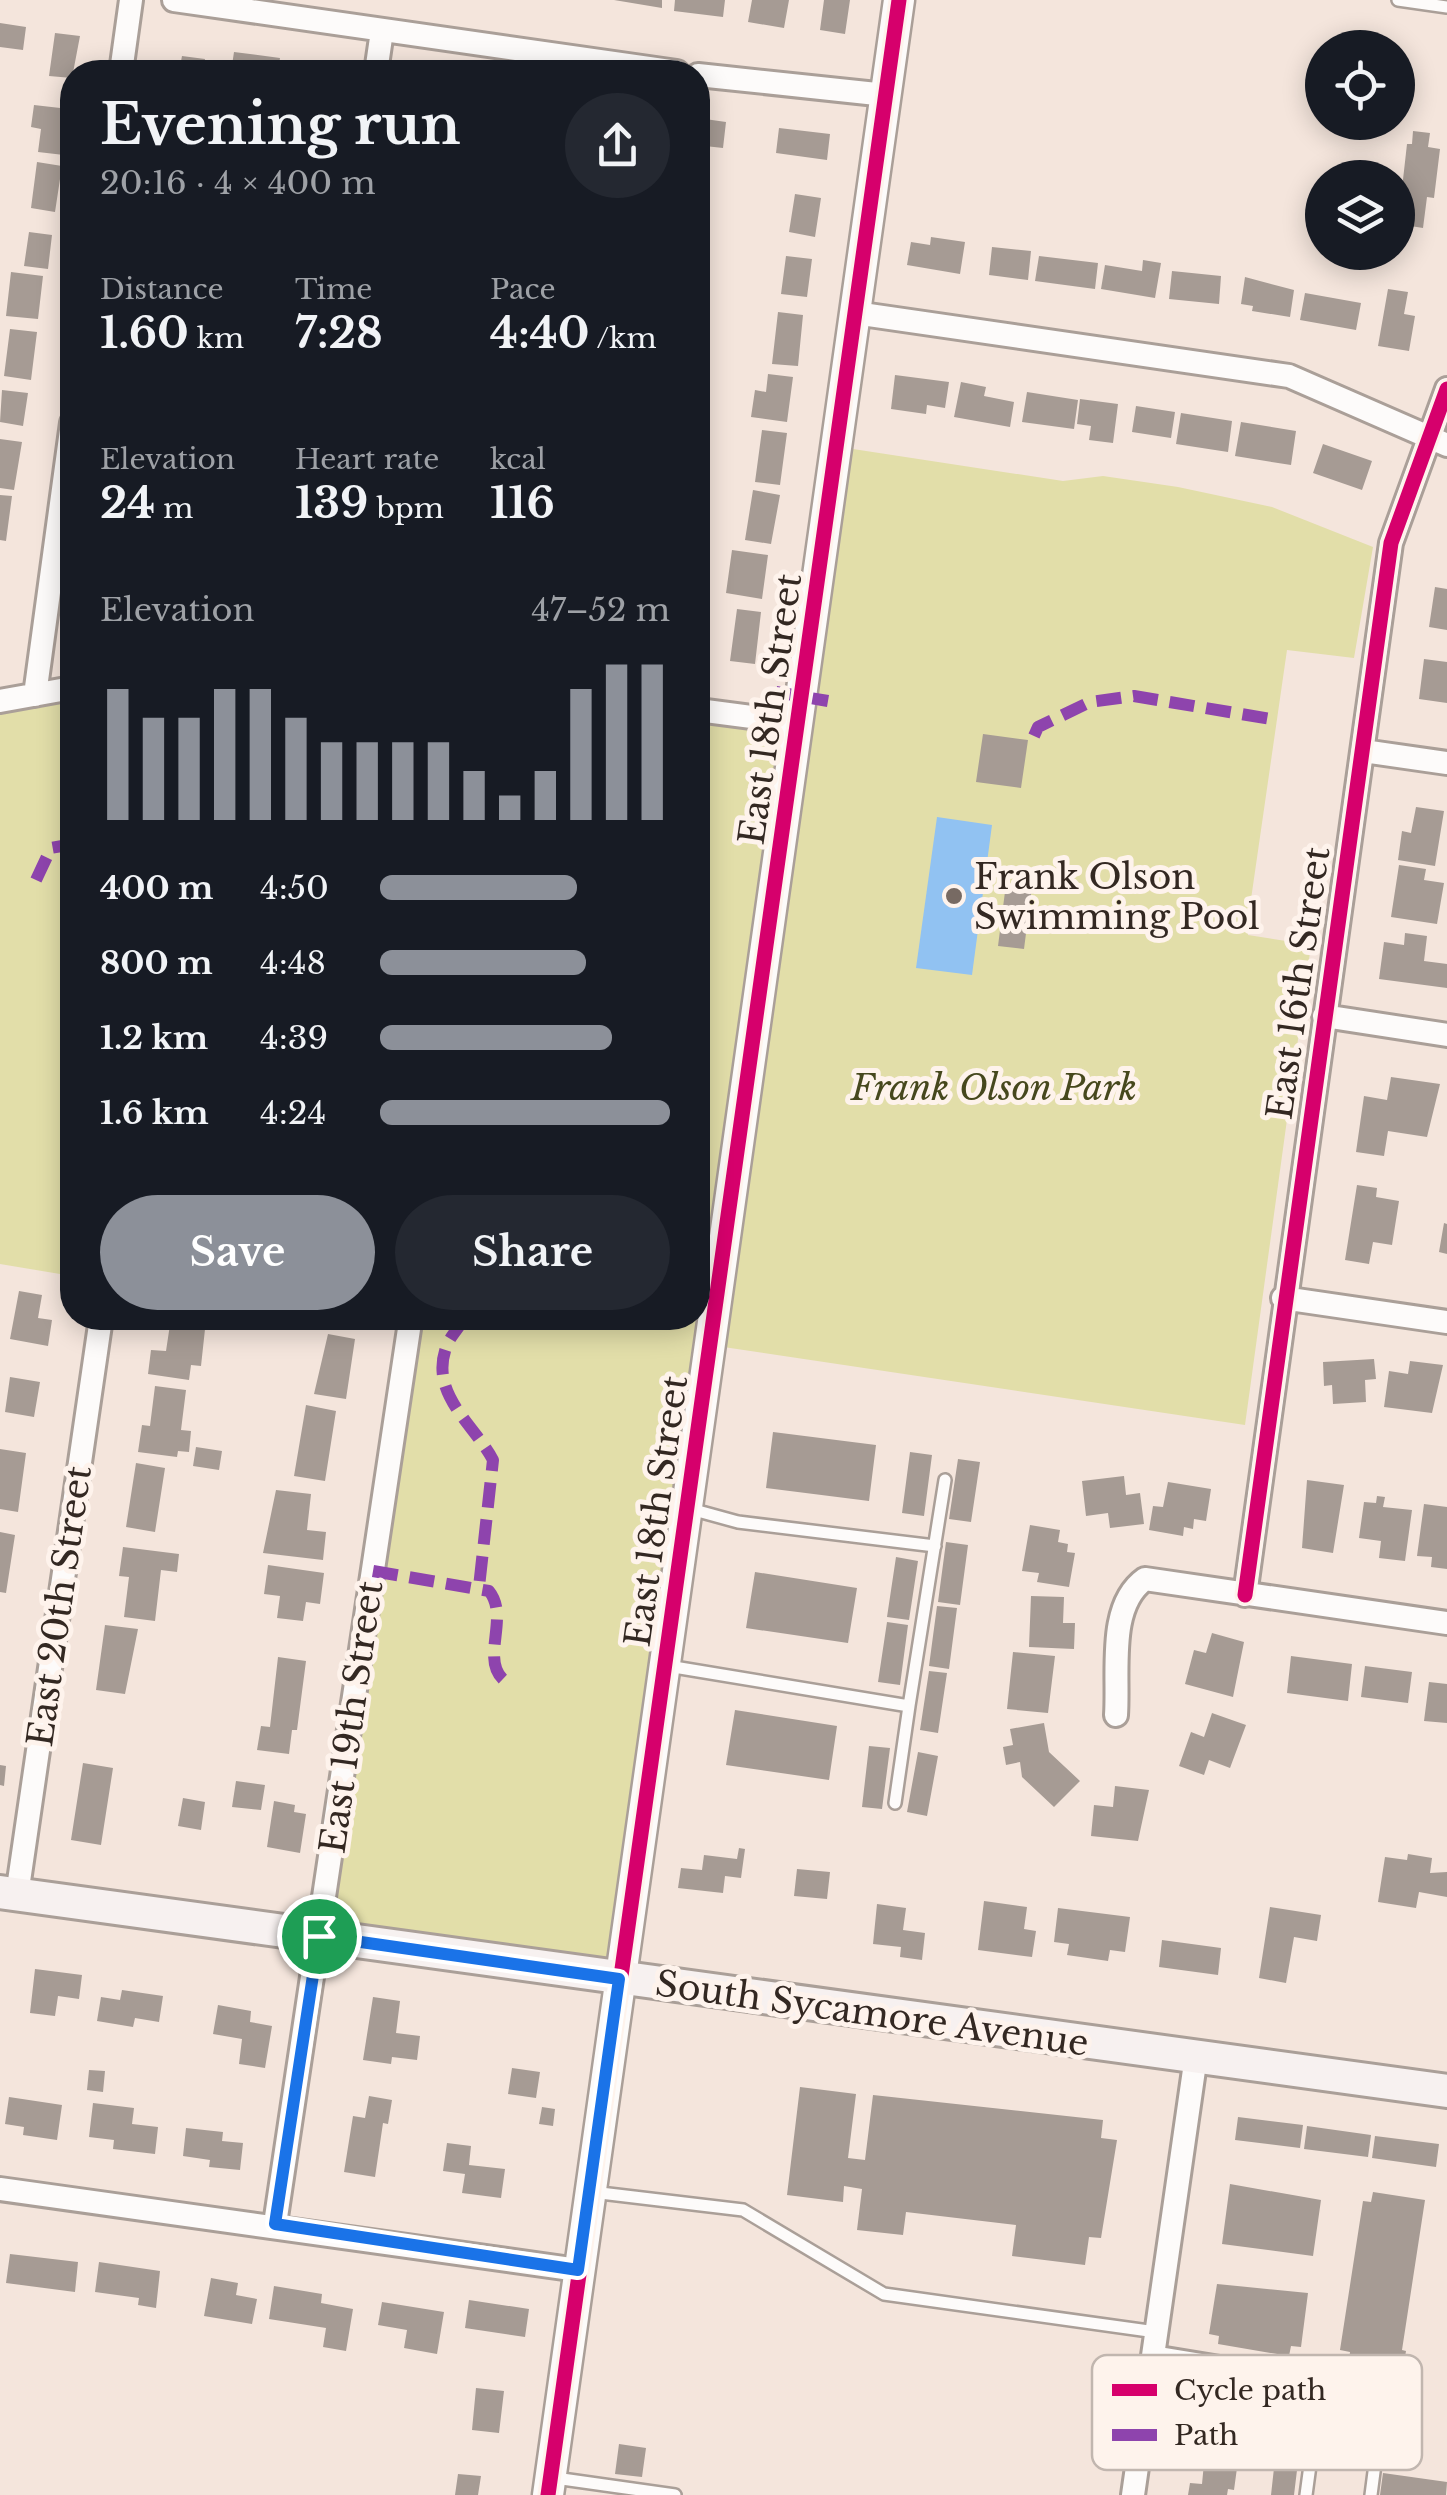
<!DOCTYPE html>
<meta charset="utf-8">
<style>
:root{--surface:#171b24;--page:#242831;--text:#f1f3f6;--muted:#9ea1a6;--accent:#8c9099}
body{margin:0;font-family:"Libre Baskerville",serif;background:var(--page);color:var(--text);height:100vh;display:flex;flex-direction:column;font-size:38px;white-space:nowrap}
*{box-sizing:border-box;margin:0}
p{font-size:32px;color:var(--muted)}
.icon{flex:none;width:55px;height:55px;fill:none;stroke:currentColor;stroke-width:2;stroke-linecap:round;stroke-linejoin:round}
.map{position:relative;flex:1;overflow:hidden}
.side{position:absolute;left:60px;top:60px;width:650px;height:1270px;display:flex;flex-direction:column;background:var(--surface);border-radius:40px;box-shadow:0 5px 25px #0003}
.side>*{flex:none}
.buttons{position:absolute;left:1305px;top:30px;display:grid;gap:20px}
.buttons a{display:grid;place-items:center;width:110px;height:110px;border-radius:50%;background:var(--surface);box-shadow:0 5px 25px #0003;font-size:50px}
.pin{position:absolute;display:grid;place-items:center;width:85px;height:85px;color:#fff;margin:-42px;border:5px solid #fff;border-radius:50%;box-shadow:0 2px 10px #0007}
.round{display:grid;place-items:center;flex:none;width:105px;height:105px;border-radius:52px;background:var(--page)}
.headline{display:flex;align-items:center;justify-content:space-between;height:170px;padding:0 40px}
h1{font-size:55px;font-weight:800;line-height:75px}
.figures{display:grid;grid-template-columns:repeat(3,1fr);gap:15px;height:170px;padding:10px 40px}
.figures div{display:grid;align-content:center}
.figures b{font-size:42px;font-weight:800}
.figures small{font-size:28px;font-weight:400}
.figures p{font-size:28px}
.chart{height:280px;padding:20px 40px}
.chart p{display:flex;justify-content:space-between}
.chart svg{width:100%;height:180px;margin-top:10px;stroke:var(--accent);stroke-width:6}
.primary-button{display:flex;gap:20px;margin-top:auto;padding:20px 40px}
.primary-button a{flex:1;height:115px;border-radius:60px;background:var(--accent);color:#fff;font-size:40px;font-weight:800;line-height:115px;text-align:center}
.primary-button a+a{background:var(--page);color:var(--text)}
ul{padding:0 40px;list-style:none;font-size:32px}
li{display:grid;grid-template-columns:160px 120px 1fr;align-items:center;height:75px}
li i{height:25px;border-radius:12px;background:var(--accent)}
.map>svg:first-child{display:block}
.green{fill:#e2dea9}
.water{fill:#91c2f2}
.building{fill:#a69b94}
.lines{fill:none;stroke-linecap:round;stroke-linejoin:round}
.service-casing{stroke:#aa9f98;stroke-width:16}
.minor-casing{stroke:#aa9f98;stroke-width:28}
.tertiary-casing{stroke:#aa9f98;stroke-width:35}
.secondary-casing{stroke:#aa9f98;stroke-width:38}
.service{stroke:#fdfbfa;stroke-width:11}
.minor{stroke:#fdfbfa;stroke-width:22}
.tertiary{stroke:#fdfbfa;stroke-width:30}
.secondary{stroke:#f7f1f0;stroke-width:32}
.quiet{stroke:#8e44ad;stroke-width:12;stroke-dasharray:25 12;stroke-linecap:butt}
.cycleway-casing{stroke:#fef3ec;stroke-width:21}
.cycleway{stroke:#d6006c;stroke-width:15}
.route-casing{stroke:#fff;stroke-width:20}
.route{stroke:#1a73e8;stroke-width:12}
.poi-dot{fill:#776a63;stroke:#fef3ec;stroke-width:4}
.labels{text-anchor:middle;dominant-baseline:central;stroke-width:10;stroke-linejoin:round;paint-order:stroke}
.street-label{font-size:35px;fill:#332822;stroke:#fef3ec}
.poi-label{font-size:35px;fill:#332822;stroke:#fef3ec;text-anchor:start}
.park-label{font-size:35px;font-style:italic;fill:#46481d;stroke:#fef3ec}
.key{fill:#fef3ec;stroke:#c1b6af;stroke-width:2.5}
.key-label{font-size:28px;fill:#332822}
</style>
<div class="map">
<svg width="1447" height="2495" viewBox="0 0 1447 2495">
<rect width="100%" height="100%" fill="#f4e5dc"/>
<!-- green -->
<path class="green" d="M853,449L1063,481L1103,476L1178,487L1272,507L1373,547L1354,658L1287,650L1248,920V935L1311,945L1245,1425L710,1345L619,1979L319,1936L408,1328L338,1318H698V709L798,723Z
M72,688V1276L0,1264V701Z"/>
<!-- water -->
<path class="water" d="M937,817L992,825L972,975L916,968Z"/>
<!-- building -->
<path class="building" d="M614,0H662V8Z
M675,0H725L723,17L674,11Z
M752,0H789L784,28L748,22Z
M824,0H850L845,34L820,30Z
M0,23L26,27L23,50L0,47Z
M55,33L80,36L72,78L49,76Z
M234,52L280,58L278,72H231Z
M182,56L205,59L203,72H179Z
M286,64L336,70V72H285Z
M34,105L69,109L64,155L38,152L41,129L31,127Z
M698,118L726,122L723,148L705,146L704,156H698Z
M779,128L830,134L827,160L776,153Z
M1413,131L1430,133L1428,147L1440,149L1434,198L1427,197L1423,228L1398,224L1407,144H1412Z
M37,162L62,166L55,212L31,208Z
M795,194L821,198L815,237L789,232Z
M29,232L52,235L48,269L24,266Z
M931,237L965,242L960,274L907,265L911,242L930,245Z
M992,247L1031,251L1028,280L989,275Z
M786,256L812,259L807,297L781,294Z
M1039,256L1098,263L1095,289L1035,281Z
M1143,260L1161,263L1155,298L1101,289L1105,265L1142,271Z
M1172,271L1221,276L1219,304L1169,299Z
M11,272L43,276L38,319L6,316Z
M1245,277L1294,290L1290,317L1252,311L1253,306L1241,304Z
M1388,289L1408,292L1404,314L1415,316L1409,351L1378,346Z
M1305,293L1361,303L1356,330L1300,320Z
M778,312L803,315L798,366L772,364Z
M10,329L37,332L31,380L4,376Z
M768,374L793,377L787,422L751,417L755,390L766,392Z
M895,375L949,382L945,408L927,405L926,414L891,409Z
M961,382L986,387L984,396L1014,402L1010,427L954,417Z
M2,390L28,393L23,426L0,422Z
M1027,392L1078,400L1074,429L1022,422Z
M1080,399L1118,404L1113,443L1089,440L1091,426L1077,424Z
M1136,406L1175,412L1171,438L1132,432Z
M1181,413L1232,421L1228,452L1176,444Z
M1241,422L1296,431L1291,465L1235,456Z
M762,430L787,433L780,485L755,482Z
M0,439L22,442L14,490L0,488Z
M1323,444L1372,461L1362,490L1313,473Z
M753,490L780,495L771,544L745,540Z
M0,495L12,496L6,541L0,540Z
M732,550L768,555L762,599L726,593Z
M1435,587L1447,589V630L1429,627Z
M737,609L761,612L755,664L730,661Z
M1424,659L1447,662V703L1419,699Z
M983,734L1028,740L1021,788L976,782Z
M1416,807L1444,811L1435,866L1398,860L1402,831L1411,833Z
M1399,865L1426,869L1424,880L1444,883L1437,924L1391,917Z
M1006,884L1032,887L1024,949L998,946Z
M1405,933L1427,936L1424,961L1447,964V988L1379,979L1384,942L1404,945Z
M1391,1077L1440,1084L1427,1137L1388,1131L1384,1156L1356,1152L1364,1096L1387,1100Z
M1357,1185L1377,1188L1376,1197L1399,1201L1392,1245L1373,1242L1369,1264L1345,1260Z
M1444,1223L1447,1224V1254L1439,1252Z
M19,1291L42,1295L38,1318L52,1320L48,1346L10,1339Z
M171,1318L206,1320L201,1366L191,1365L189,1380L148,1374L151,1350L166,1351Z
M328,1334L355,1339L346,1399L314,1394Z
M1374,1359L1376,1379L1365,1380L1366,1402L1333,1404L1332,1385L1324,1386L1323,1362Z
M1410,1361L1443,1365L1432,1413L1384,1407L1389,1371L1408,1374Z
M10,1377L40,1382L34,1417L5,1412Z
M155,1386L186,1390L181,1430L191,1431L189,1452L178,1451L177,1457L138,1452L142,1425L150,1426Z
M306,1405L336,1411L325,1481L294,1476Z
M773,1432L876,1445L869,1501L766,1488Z
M196,1447L222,1451L219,1470L193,1466Z
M0,1449L26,1453L18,1512L0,1509Z
M910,1452L932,1455L924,1516L902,1513Z
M958,1459L980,1462L971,1522L949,1519Z
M136,1463L165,1468L155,1532L126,1527Z
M1124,1476L1126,1495L1140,1493L1144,1524L1110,1528L1108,1513L1086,1516L1082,1481Z
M1307,1480L1344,1485L1333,1553L1302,1548Z
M1168,1482L1211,1489L1206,1521L1194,1519L1193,1529L1184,1527L1183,1536L1149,1530L1153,1506L1163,1507Z
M276,1490L311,1494L307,1530L326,1532L323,1560L263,1553Z
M1377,1496L1385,1497L1383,1507L1412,1510L1405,1561L1379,1558L1381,1541L1359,1538L1364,1502L1376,1503Z
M1424,1504L1447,1507V1569L1431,1567L1432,1557L1417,1556Z
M1030,1525L1060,1530L1058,1542L1068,1544L1067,1552L1075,1553L1069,1587L1037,1582L1039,1573L1022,1571Z
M0,1532L15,1535L6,1593L0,1592Z
M946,1542L968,1545L960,1605L938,1602Z
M123,1547L179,1554L177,1572L161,1570L155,1621L124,1617L129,1577L119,1576Z
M896,1557L918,1561L909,1620L887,1617Z
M268,1565L324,1573L320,1604L306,1602L303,1621L277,1618L280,1596L264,1594Z
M755,1572L857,1588L848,1643L746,1628Z
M1031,1596L1064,1597L1063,1623H1075L1074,1649L1029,1647Z
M937,1606L957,1608L949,1669L929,1666Z
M887,1622L908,1625L900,1685L878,1682Z
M105,1625L138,1629L125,1694L96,1690Z
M1212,1633L1244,1642L1233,1697L1185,1684L1194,1650L1206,1653Z
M1013,1652L1055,1656L1048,1713L1007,1709Z
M1291,1656L1352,1664L1348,1701L1287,1693Z
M278,1657L306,1661L297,1730H292L289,1754L257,1750L261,1726L270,1727Z
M1365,1666L1412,1672L1408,1703L1361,1697Z
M929,1671L947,1673L938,1733L920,1730Z
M1429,1682L1447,1684V1723L1424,1721Z
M735,1710L837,1726L829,1780L726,1765Z
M1212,1713L1246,1725L1230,1768L1209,1760L1204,1775L1179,1766L1191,1732L1204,1737Z
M1044,1723L1049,1752L1080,1781L1054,1807L1022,1777L1020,1762L1006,1765L1003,1747L1013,1745L1010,1729Z
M869,1746L890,1748L882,1809L862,1807Z
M918,1752L938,1756L927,1816L907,1812Z
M83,1763L113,1768L101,1845L71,1840Z
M0,1765L6,1766L4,1786L0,1785Z
M236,1781L265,1785L261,1810L232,1807Z
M1115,1786L1149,1790L1138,1841L1091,1836L1094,1805L1113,1807Z
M183,1798L205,1802L201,1830L178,1826Z
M274,1801L295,1805L294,1812L306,1814L300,1853L267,1847Z
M739,1848L745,1849L741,1878L725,1876L723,1893L678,1888L681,1868L702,1870L704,1855L737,1859Z
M1408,1854L1432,1858L1430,1873L1447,1872V1897L1419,1892L1416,1908L1378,1902L1385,1857L1407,1860Z
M797,1869L830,1872L827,1899L794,1896Z
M984,1901L1027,1907L1024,1929L1036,1931L1032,1957L978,1950Z
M877,1904L906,1908L903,1930L925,1933L922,1960L900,1957L901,1947L873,1944Z
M1270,1907L1321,1915L1317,1941L1294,1937L1286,1983L1259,1978Z
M1058,1908L1130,1917L1125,1952L1110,1950L1108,1961L1067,1955L1069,1944L1054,1942Z
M1162,1940L1221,1948L1218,1975L1159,1967Z
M35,1969L82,1975L79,1999L58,1996L55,2016L30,2013Z
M122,1990L163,1996L159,2022L135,2018L133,2027L97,2021L101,1997L120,2000Z
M373,1997L400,2001L396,2033L420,2036L417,2060L392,2057L391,2064L363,2060Z
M218,2005L251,2011L250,2022L272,2026L265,2068L239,2064L242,2039L213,2034Z
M512,2068L540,2072L536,2098L508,2094Z
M89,2070L105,2071L103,2092L87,2090Z
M800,2087L856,2094L848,2158L865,2160L873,2095L1103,2120L1101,2138L1117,2140L1101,2238L1089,2237L1085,2265L1012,2256L1016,2225L906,2212L903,2235L857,2230L862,2189L844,2186L843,2202L787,2195Z
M369,2096L392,2100L388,2124L383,2123L375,2177L344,2172L353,2116L365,2118Z
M9,2097L62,2105L57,2140L23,2135L24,2127L5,2124Z
M93,2103L134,2108L132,2124L158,2127L155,2154L113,2149L114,2140L89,2137Z
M542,2107L555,2109L553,2126L539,2124Z
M1238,2117L1303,2125L1300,2148L1235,2140Z
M1307,2126L1371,2135L1368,2157L1304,2149Z
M186,2128L223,2132L222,2141L243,2143L240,2170L209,2167L210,2160L183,2156Z
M1375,2136L1439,2144L1436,2167L1372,2158Z
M447,2143L471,2146L469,2165L505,2169L501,2198L462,2193L465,2174L443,2171Z
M1230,2184L1321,2200L1313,2256L1222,2244Z
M1373,2192L1425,2200L1402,2350L1406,2351L1403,2369L1349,2361L1350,2352L1340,2350L1363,2201L1371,2202Z
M10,2254L78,2262L75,2292L6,2283Z
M99,2262L160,2271L156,2308L138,2305L139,2298L95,2292Z
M211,2278L238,2283L236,2295L257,2299L252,2324L204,2316Z
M1217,2284L1308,2293L1301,2347L1291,2346L1289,2356L1218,2344L1219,2336L1209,2334Z
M274,2286L322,2294L321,2303L353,2309L346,2351L323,2347L326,2328L269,2319Z
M469,2300L529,2309L525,2337L465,2328Z
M382,2302L444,2312L437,2354L404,2348L407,2330L378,2325Z
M476,2388L504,2391L499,2433L472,2430Z
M619,2444L646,2448L642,2477L615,2474Z
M1275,2459L1298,2462L1294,2495H1271Z
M1204,2463L1237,2468L1234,2490L1228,2489L1227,2495H1188L1190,2483L1202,2484Z
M1383,2473L1447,2482L1446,2495H1380Z
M458,2474L481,2476L478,2495H455Z"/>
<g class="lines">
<!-- service casing -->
<g class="service-casing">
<path id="service" d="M1398,0L1447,7
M687,1508L738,1522L935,1546
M668,1666L909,1706L945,1480
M895,1803L909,1706
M592,2192L743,2210L884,2294L1156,2332
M555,2478L675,2495
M1306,2495L1321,2384
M1371,2495L1384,2395"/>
</g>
<!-- minor casing -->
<g class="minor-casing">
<path id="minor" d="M174,0L677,72
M121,72L131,0
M376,72L382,31
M698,75L886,95
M855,313L1289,376L1447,445
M35,695L72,423
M0,701L72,688
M698,710L798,723
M1363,751L1447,763
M1324,1016L1447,1035
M1283,1298L1447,1322
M1245,1595L1391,543L1447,389
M1116,1715C1119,1672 1107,1606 1145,1579L1447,1623
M17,1895L101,1318
M0,2189L578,2270
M275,2224L409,1329
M1153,2357L1384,2395
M1133,2495L1196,2056"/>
</g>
<!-- tertiary casing -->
<g class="tertiary-casing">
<path id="tertiary" d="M548,2495L899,0"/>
</g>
<!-- secondary casing -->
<g class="secondary-casing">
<path id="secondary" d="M0,1892L1447,2091"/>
</g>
<!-- service -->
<use href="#service" class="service"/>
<!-- minor -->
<use href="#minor" class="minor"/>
<!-- tertiary -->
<use href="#tertiary" class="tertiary"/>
<!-- secondary -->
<use href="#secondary" class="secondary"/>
<!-- quiet -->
<path class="quiet" d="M776,692L828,701
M1034,736L1038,727L1090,702L1134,696L1277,720
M72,810L66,856L72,874
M36,880L51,848L68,845
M464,1318C460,1327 451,1335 447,1345C428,1393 473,1423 493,1460L479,1587
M373,1571L489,1591C512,1619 474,1668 512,1685"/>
<!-- cycleway casing -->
<g class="cycleway-casing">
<path id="cycleway" d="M1245,1595L1391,543L1447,389
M548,2495L899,0"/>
</g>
<!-- cycleway -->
<use href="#cycleway" class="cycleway"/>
</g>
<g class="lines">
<!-- route casing -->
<g class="route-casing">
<path id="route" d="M319,1936L619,1979L578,2270L275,2224Z"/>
</g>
<!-- route -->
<use href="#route" class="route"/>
</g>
<!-- markers -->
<circle class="poi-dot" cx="954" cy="896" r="10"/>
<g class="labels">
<!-- street labels -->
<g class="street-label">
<text transform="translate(770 709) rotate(-82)">East 18th Street</text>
<text transform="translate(1298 983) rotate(-82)">East 16th Street</text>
<text transform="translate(656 1511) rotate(-82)">East 18th Street</text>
<text transform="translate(59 1606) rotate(-82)">East 20th Street</text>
<text transform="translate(351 1717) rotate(-82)">East 19th Street</text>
<text transform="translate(872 2013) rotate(8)">South Sycamore Avenue</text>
</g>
<!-- poi labels -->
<g class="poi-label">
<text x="974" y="876">Frank Olson<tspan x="974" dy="40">Swimming Pool</tspan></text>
</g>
<!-- park labels -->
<g class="park-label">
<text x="994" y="1087">Frank Olson Park</text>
</g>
</g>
<!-- legend -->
<rect x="1092" y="2355" width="330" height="115" rx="15" class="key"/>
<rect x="1112" y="2384" width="45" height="12" fill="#d6006c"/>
<rect x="1112" y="2429" width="45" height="12" fill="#8e44ad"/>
<g class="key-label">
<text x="1174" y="2400">Cycle path</text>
<text x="1174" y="2445">Path</text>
</g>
</svg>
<div class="buttons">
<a><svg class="icon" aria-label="locate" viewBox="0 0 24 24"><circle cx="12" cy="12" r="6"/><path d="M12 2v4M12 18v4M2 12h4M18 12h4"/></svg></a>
<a><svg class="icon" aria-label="layers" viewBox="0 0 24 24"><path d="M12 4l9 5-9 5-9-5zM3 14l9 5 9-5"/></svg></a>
</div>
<div class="pin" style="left:319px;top:1936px;background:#1e9e55"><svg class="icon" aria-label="arrive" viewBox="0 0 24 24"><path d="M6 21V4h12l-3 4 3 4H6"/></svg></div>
<section class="side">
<div class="headline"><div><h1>Evening run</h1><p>20:16 · 4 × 400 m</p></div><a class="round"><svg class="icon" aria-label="share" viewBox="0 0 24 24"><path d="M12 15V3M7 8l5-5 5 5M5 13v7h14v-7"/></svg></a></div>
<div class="figures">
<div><p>Distance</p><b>1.60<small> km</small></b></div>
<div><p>Time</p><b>7:28</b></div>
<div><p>Pace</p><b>4:40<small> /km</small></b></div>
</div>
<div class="figures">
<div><p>Elevation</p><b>24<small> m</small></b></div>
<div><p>Heart rate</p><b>139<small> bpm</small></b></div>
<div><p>kcal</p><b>116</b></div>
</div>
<div class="chart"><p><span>Elevation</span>47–52 m</p>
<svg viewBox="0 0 160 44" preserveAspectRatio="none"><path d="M5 44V12M15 44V19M25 44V19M35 44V12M45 44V12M55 44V19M65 44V25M75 44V25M85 44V25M95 44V25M105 44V32M115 44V38M125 44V32M135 44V12M145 44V6M155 44V6"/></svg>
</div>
<ul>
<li><b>400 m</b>4:50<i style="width:68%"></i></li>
<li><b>800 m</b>4:48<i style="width:71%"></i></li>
<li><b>1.2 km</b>4:39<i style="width:80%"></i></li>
<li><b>1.6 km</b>4:24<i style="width:100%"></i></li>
</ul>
<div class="primary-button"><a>Save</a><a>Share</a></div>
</section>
</div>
